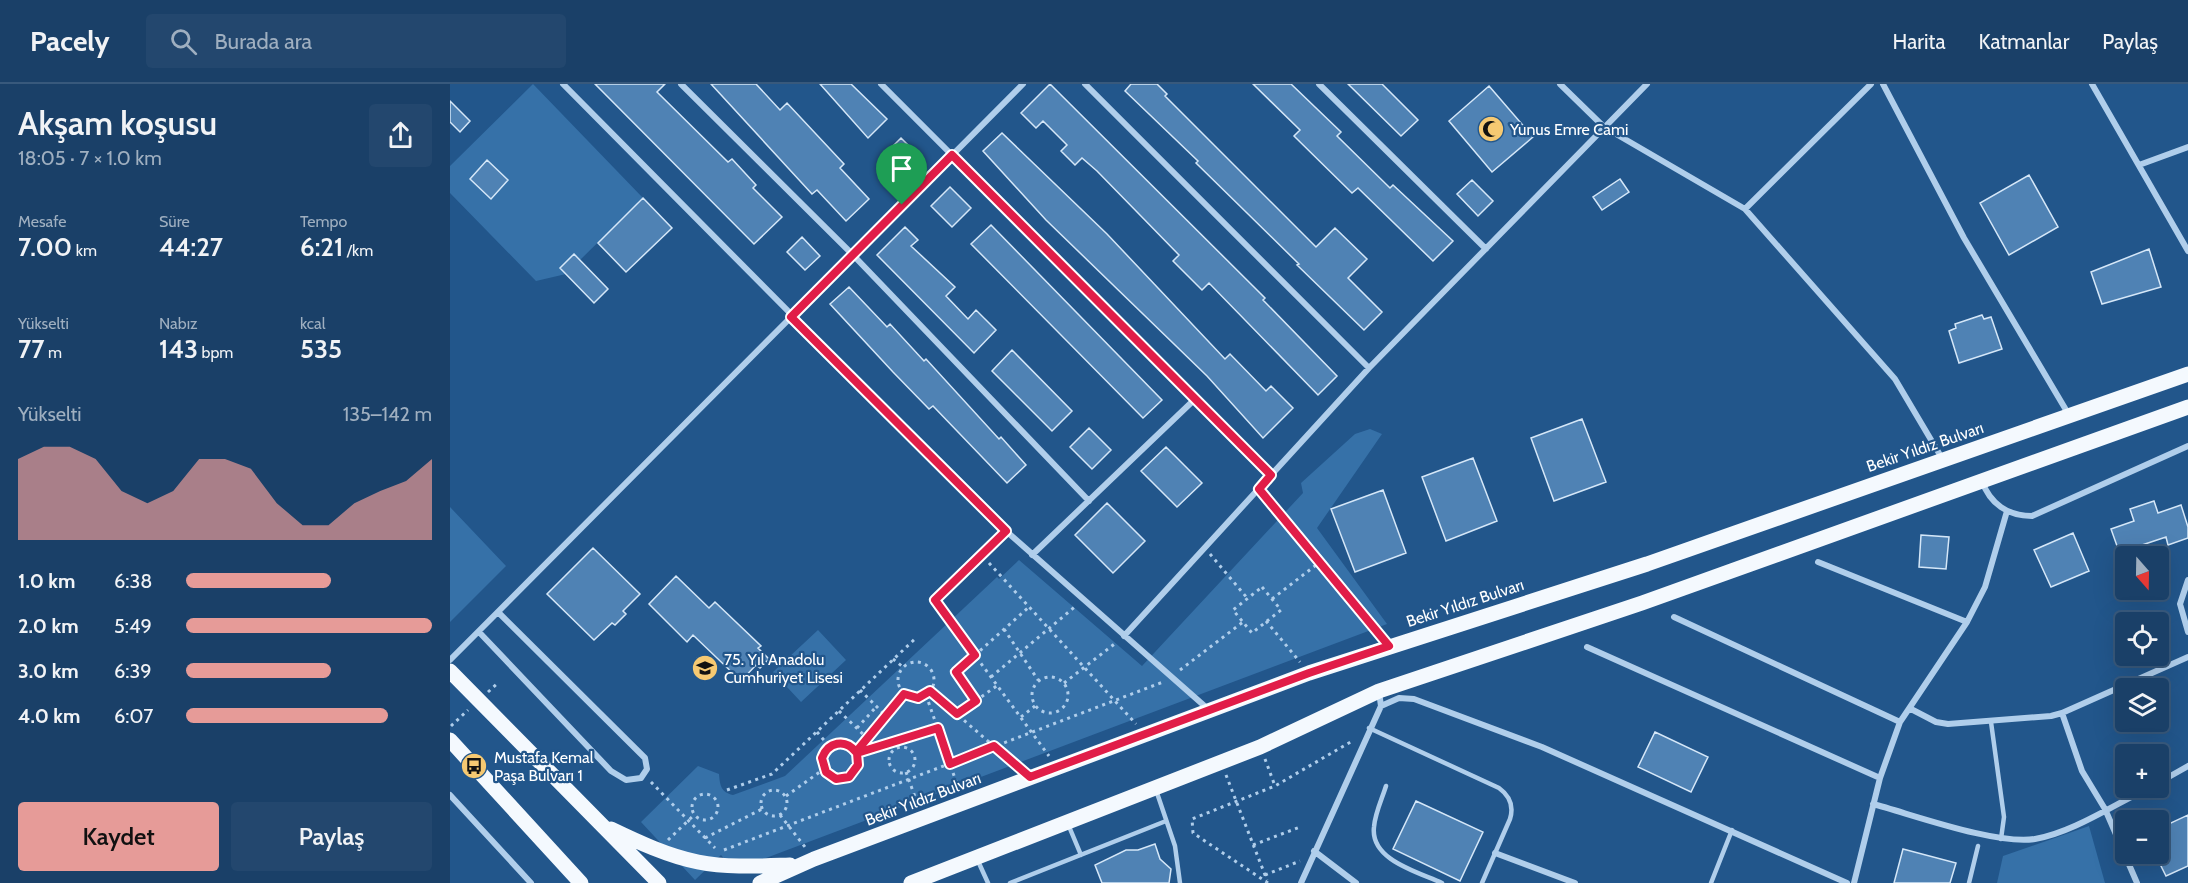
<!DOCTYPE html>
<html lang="tr">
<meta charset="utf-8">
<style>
:root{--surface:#1a4068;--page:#23476e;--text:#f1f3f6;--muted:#9fafc0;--line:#38597c;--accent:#e69b98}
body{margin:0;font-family:Cabin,sans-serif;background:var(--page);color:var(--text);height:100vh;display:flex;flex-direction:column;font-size:22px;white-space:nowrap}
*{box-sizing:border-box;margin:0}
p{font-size:20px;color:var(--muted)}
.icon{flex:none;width:33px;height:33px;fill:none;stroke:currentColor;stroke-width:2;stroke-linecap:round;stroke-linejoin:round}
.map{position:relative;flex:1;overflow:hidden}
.side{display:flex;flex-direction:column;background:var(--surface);width:450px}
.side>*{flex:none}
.needle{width:39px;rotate:160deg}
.tools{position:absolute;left:1665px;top:462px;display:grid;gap:12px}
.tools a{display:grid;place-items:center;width:54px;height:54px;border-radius:6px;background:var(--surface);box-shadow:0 6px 24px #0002,0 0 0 2px var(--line);font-size:30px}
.pin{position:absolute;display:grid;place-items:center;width:51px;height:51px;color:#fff;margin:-62px -26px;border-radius:50% 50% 50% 0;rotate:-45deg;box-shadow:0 0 6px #0007}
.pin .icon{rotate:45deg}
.round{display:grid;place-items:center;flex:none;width:63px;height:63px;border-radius:6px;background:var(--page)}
.summary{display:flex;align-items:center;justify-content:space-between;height:102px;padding:0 18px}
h1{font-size:33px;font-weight:600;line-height:45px}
.figures{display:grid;grid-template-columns:repeat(3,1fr);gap:9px;height:102px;padding:6px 18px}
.figures div{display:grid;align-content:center}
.figures b{font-size:26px;font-weight:600}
.figures small{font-size:16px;font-weight:400}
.figures p{font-size:16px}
.chart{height:168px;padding:12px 18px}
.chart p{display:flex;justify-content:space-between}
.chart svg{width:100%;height:108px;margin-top:6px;fill:var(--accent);opacity:.7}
.primary-button{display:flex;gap:12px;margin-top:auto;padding:12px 18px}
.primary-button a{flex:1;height:69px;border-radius:6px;background:var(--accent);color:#111;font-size:24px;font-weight:600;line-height:69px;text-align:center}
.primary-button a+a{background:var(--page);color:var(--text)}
ul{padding:0 18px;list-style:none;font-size:20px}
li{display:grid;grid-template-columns:96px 72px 1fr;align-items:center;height:45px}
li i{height:15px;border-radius:8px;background:var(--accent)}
header{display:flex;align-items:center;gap:36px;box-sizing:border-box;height:84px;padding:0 30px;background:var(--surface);border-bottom:2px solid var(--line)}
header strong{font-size:28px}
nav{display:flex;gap:33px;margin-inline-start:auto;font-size:21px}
.search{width:420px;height:54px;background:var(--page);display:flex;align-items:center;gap:15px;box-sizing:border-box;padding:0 21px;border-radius:6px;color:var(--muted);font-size:22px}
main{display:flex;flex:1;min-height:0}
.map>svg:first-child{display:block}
.green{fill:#3671a8}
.building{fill:#4f82b4;stroke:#d5e7f8;stroke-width:1.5}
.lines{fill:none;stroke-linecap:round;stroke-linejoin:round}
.path{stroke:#b0ceeb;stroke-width:3;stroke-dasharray:3 4.5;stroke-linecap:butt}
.service{stroke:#b0ceeb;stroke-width:4.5}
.minor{stroke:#b0ceeb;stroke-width:6}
.primary{stroke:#f4f9fe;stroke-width:15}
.route-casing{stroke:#fff;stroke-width:12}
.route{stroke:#e11d48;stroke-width:8}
.labels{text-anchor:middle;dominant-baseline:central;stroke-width:4.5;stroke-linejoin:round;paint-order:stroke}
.poi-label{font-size:16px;fill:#fff;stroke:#22568b;text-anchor:start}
.street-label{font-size:16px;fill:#fff;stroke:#22568b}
</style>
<header>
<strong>Pacely</strong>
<div class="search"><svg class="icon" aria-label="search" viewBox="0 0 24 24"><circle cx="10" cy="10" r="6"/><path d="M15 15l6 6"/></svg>Burada ara</div>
<nav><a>Harita</a><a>Katmanlar</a><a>Paylaş</a></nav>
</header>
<main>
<section class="side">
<div class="summary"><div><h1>Akşam koşusu</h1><p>18:05 · 7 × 1.0 km</p></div><a class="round"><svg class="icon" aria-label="share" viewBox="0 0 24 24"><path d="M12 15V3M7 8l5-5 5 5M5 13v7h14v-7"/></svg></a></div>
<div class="figures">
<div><p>Mesafe</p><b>7.00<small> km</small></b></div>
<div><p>Süre</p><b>44:27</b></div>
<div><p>Tempo</p><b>6:21<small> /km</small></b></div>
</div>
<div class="figures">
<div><p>Yükselti</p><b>77<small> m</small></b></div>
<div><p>Nabız</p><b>143<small> bpm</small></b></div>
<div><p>kcal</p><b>535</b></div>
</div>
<div class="chart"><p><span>Yükselti</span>135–142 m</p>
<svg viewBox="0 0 160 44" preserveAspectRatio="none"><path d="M0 44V11L10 6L20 6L30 11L40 24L50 29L60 24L70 11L80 11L90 15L100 29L110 38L120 38L130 29L140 24L150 20L160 11V44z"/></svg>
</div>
<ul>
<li><b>1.0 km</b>6:38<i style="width:59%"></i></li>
<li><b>2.0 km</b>5:49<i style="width:100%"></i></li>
<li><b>3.0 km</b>6:39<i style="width:59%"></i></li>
<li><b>4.0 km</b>6:07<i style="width:82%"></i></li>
</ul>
<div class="primary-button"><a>Kaydet</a><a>Paylaş</a></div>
</section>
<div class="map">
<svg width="1738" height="799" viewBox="0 0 1738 799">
<rect width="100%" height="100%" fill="#22568b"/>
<!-- green -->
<path class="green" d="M83,0L193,114L130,176L124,170L116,190L86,197L0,109V82Z
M920,345L932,350L867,444L937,540L284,786L271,771L245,796L191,738L248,682L269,690C270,702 271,708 283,711L335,692L547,493L549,495L569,476L692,582L853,409L851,399L905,350Z
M0,423L56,482L0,538Z
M368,546L396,576L351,618L323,588Z
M1639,742L1655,799H1547L1553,772Z"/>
<!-- building -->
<path class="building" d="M145,0H215L207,8L278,78L282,75L306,101L303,104L332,133L304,160Z
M261,0H306L330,26L337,19L394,80L390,84L419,115L396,137L367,106L362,110Z
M370,0H401L437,35L418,54Z
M600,0L815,214L813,216L887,292L868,311L759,199L752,206L723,177L729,171L647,87L632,74L625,81L611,67L617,61L593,37L586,44L571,29Z
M681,0H707L717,10L715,12L866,163L885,144L917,175L898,194L932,228L914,246L847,181L849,180L746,79L748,77L675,7Z
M803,0H841L891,48L887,52L940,104L943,101L1003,157L983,177L908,104L902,109L844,52L850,46Z
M898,0H932L968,36L951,52Z
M1039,2L1083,53L1042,88L999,37Z
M0,17L20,37L10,48L0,38Z
M552,49L657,150L775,275L780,270L816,307L821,302L843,324L813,354L757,292L596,136L533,67Z
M451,54L469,72L449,91L431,74Z
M37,76L58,96L41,115L20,95Z
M1579,91L1608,143L1559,171L1530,119Z
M1170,95L1179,108L1152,126L1143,113Z
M1022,96L1043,117L1028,132L1007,110Z
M500,103L521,124L502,143L481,122Z
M193,114L222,144L176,188L148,159Z
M541,141L712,316L693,334L521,160Z
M455,143L468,156L461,162L505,203L496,212L518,235L526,226L546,246L524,269L427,171Z
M352,153L370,172L355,186L337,168Z
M1699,165L1711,203L1652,220L1641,188Z
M124,170L158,205L144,219L110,184Z
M399,203L437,243L440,240L474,277L476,275L549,355L551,353L576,381L557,399L483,322L479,325L443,288L380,220Z
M1532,231L1534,235L1541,233L1552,265L1509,279L1499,247L1506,244L1505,240Z
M562,266L622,327L602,347L542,287Z
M1132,335L1156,398L1104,417L1081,354Z
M639,344L661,366L642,385L620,363Z
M716,363L752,399L727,423L691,387Z
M1023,374L1047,437L996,457L972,393Z
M933,406L956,469L905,488L881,425Z
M1704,417L1708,429L1731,421L1738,443V454L1718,461L1716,453L1692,461L1695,469L1676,472L1672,476L1661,445L1684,437L1680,425Z
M657,419L695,457L663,489L625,451Z
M1623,449L1639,487L1601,503L1584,466Z
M1471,451L1499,453L1496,485L1469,483Z
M143,464L190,510L173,527L176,530L165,541L162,539L144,556L97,510Z
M226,492L259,524L265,518L311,562L308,564L319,575L310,584L306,581L291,597L243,551L237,558L199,520Z
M1205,648L1258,673L1241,708L1188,683Z
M966,717L1033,748L1010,797L943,765Z
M1738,731V782L1716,792L1705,770H1708V745Z
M705,760L710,775L721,785L719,799H652L645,781L676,766H688Z
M1453,765L1506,779L1500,799H1444Z"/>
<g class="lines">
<!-- path -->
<path class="path" d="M816,413L931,551
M760,470L798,515
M539,479L686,640
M812,503L831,526L802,549L783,526Z
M822,515L870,478
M491,525L599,672
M816,537L850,578
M554,545L588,596
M443,575L453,583
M448 596a18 18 0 1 1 36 0a18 18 0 1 1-36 0Z
M730,586L793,538
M582 611a18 18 0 1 1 36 0a18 18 0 1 1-36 0Z
M541,593L627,521
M614,599L667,558
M410,606L436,632
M480,607L568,683
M38,608L48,599
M476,611L509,706
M526,617L506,588L579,523
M389,627L417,654
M507,630L548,601
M571,633L585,622
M1,642L18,626
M407,644L427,622
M367,648L379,662
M372 677a18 18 0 1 1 36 0a18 18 0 1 1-36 0Z
M439 676a13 13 0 1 1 26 0a13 13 0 1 1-26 0Z
M406,668L454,610
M407,669L488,644
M815,675L825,702
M456,688L468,721
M776,691L817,796
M201,698L265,764
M277,706L322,690L467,553
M311 719a13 13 0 1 1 26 0a13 13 0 1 1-26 0Z
M242 723a13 13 0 1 1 26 0a13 13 0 1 1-26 0Z
M336,712L374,685
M330,731L355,763
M255,754L312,725
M218,756L244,731
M803,761L850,743
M274,766L713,598
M815,791L850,777
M818,799L743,749L742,735L825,702L904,656"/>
<!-- service -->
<path class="service" d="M1541,638L1554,733L1551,755
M919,644L1049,704C1060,712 1064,722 1060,735L1032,799
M936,702C932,715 925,729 924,743C920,776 968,788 992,799
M706,706L725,762L730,799
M618,740L631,771
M528,777L538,799
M560,799L716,737
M1261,799L1282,746
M1519,799L1528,762"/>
<!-- minor -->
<path class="minor" d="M113,0L556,447L758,625
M231,0L403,171L639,417
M431,0L821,391
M635,0L919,284
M869,0L1036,165
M1110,0L1154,43L1295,125L1421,0
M1433,0L1514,154L1619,331
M1642,0L1738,167
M1689,81L1738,63
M1295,125L1445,295L1493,376
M1532,397C1540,420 1558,432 1582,432L1738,362
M582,471L745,315
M1368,478L1517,538
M1738,496L1730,520L1738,548
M485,516L556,447
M1224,533L1450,638
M29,548L161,687L176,696L191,694L197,685L195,674L48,528
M674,552L919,284L1197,0
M1137,563L1430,694
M0,576L573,0
M931,622L949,614L964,615L1092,663L1397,799
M1461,625L1486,638L1498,640L1601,632L1612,629L1738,573
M1612,629L1632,687L1655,725L1687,799
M1708,699L1738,682
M0,711L81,799
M1423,720C1464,731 1546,761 1585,755C1622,749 1665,720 1699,704
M864,767L906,799
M1045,769L1125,799
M851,799L931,622L929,608
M1404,799L1430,694L1450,638L1517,538L1535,503L1557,427"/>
<!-- primary -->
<path class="primary" d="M0,587L209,799
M0,656L131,799
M161,745C188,758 218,772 248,778C278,784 310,782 340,781
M310,799L364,775L859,589L1197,480L1738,290
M461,799L810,663L929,607L1192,519L1738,323"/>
</g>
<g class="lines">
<!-- route casing -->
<g class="route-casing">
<path id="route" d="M502,71L821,391L809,405L939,562L859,589L580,693L544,662L500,680L488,644L407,669L408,681L399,693L386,695L376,688L372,674C378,658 395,654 406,668L454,610L468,614L480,607L507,630L526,617L506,588L525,571L485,516L556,447L341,233Z"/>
</g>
<!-- route -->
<use href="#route" class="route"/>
</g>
<!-- icons -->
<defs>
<g id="mosque-disc" transform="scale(1.35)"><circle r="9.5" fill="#f6c972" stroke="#22568b"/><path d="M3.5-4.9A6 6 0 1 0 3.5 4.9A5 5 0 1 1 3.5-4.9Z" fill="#111"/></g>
<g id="school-disc" transform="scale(1.35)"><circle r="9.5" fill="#f6c972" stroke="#22568b"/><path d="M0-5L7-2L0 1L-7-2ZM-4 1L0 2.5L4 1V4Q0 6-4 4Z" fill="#111"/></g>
<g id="bus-disc" transform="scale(1.35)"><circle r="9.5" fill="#f6c972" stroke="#22568b"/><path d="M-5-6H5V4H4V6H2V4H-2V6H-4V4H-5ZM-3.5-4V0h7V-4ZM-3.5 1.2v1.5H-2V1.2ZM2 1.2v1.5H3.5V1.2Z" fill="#111"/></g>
</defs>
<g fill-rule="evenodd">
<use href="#mosque-disc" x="1041" y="45"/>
<use href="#school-disc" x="255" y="584"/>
<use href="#bus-disc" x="24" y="682"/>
</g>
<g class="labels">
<!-- poi labels -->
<g class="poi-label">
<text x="1060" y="45">Yunus Emre Cami</text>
<text x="274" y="575">75. Yıl Anadolu<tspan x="274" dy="18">Cumhuriyet Lisesi</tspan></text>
<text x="44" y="673">Mustafa Kemal<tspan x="44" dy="18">Paşa Bulvarı 1</tspan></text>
</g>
<!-- street labels -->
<g class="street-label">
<text transform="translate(1475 363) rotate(-19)">Bekir Yıldız Bulvarı</text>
<text transform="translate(1015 519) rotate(-18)">Bekir Yıldız Bulvarı</text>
<text transform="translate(473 715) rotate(-21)">Bekir Yıldız Bulvarı</text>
</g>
</g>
</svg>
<div class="tools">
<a><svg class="needle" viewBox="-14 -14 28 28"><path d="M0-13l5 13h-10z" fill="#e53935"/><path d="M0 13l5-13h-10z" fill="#9fafc0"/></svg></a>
<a><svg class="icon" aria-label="locate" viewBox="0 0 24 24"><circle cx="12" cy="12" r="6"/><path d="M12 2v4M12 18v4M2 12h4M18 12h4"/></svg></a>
<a><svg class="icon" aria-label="layers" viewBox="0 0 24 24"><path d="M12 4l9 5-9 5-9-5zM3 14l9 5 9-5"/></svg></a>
<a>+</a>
<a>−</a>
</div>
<div class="pin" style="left:452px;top:121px;background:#1e9e55"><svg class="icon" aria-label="arrive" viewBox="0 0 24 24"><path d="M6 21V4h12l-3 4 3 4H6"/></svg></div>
</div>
</main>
